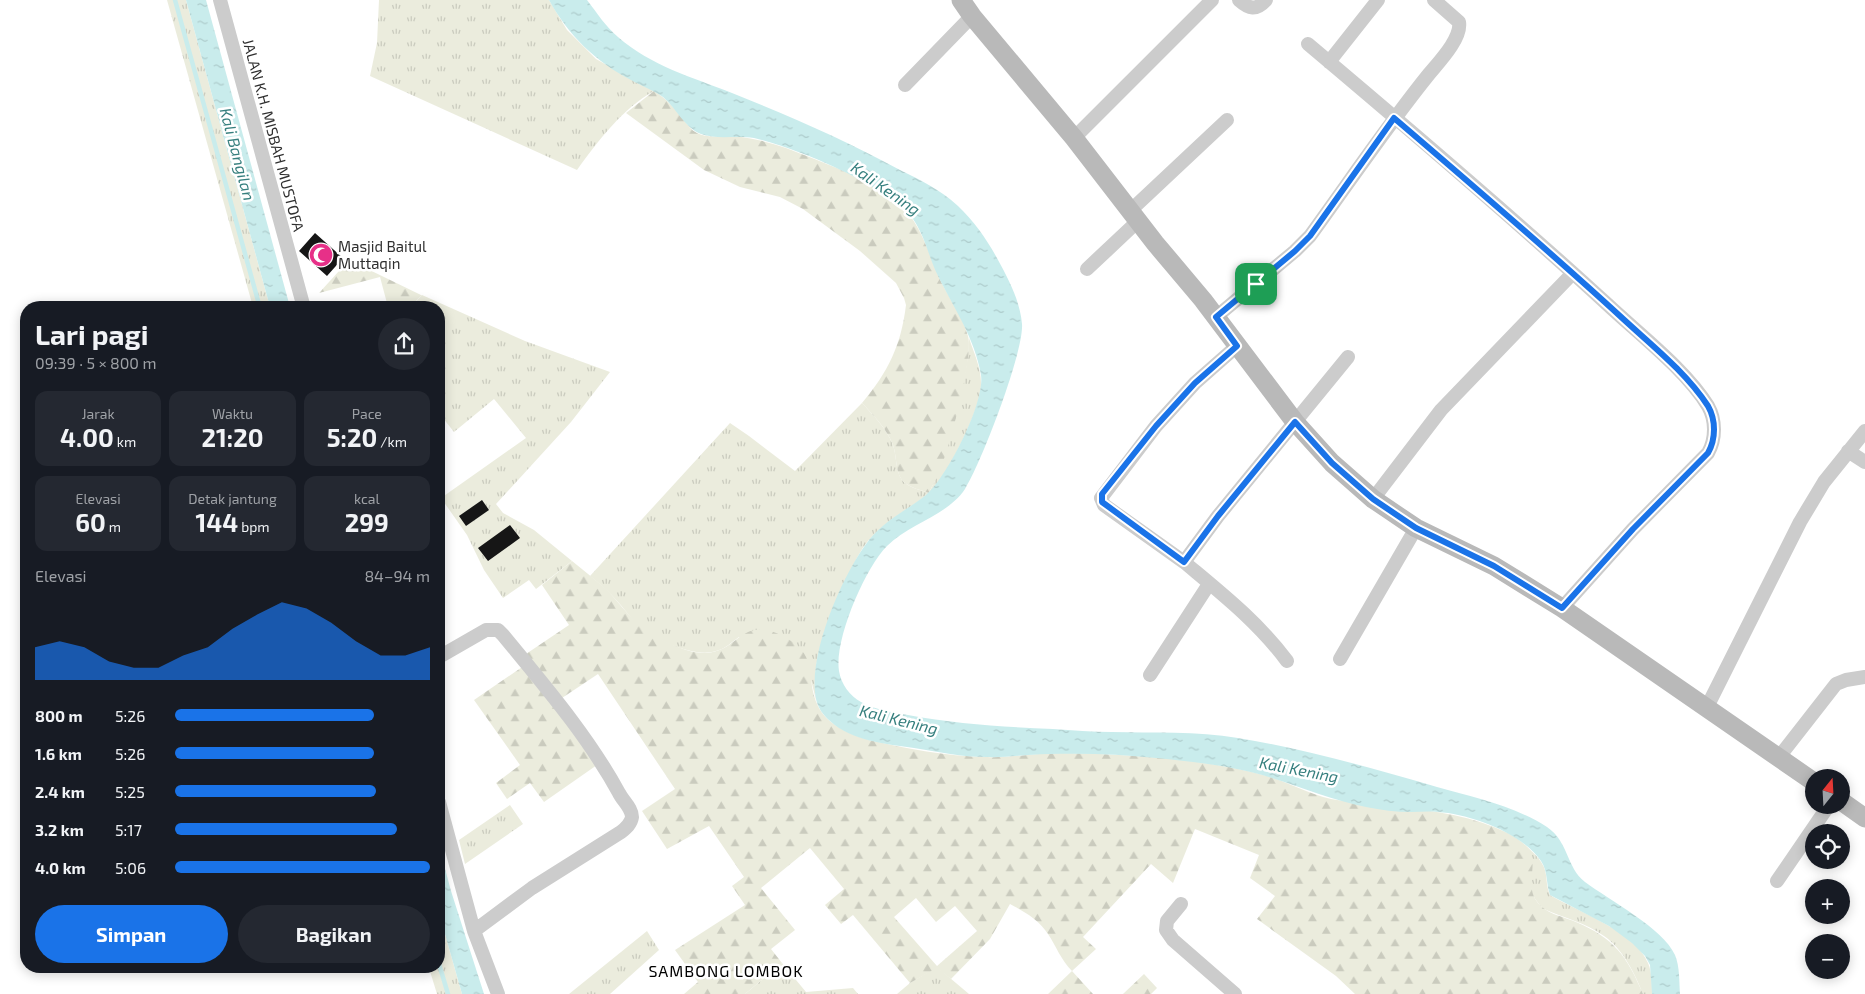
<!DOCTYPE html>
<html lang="id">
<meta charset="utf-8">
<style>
:root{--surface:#171b24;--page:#242831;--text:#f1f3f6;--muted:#9ea1a6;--accent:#1a73e8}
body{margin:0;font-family:"Exo 2",sans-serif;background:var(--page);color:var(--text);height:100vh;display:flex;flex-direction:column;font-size:19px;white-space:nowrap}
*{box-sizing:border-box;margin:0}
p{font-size:16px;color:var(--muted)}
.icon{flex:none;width:28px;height:28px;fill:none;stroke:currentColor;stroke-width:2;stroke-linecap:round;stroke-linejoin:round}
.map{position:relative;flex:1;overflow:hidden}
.sheet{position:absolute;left:20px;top:301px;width:425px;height:672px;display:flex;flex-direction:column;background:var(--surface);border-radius:20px;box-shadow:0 2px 12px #0003}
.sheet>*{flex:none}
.needle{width:32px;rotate:18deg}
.buttons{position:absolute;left:1805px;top:769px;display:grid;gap:10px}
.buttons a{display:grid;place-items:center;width:45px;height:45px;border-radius:50%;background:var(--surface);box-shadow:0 2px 12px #0003;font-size:25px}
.pin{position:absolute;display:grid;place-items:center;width:42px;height:42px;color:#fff;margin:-21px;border-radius:10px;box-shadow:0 2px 8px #0006}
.round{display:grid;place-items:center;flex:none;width:52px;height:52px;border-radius:26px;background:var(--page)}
.headline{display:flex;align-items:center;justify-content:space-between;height:85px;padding:0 15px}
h1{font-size:28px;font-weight:700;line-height:38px}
.metrics{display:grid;grid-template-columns:repeat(3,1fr);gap:8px;height:85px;padding:5px 15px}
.metrics div{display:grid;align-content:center;border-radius:12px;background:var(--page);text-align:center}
.metrics b{font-size:25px;font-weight:700}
.metrics small{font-size:14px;font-weight:400}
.metrics p{font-size:14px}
.chart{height:140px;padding:10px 15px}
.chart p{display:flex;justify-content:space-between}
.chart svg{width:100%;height:90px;margin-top:5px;fill:var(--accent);opacity:.7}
.primary-button{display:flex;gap:10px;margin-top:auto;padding:10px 15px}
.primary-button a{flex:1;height:58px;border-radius:30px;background:var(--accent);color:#fff;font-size:20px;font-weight:700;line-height:58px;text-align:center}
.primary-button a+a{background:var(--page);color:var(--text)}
ul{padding:0 15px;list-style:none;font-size:16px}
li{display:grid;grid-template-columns:80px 60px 1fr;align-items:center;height:38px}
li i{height:12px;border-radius:6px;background:var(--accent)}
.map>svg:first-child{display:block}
.grass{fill:url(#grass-tufts)}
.forest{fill:url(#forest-firs);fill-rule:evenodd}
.water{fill:url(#water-ripples)}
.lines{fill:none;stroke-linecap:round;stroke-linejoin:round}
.stream{stroke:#c9ecec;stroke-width:4.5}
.building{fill:#161616}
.street{stroke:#ccc;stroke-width:14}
.secondary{stroke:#b9b9b9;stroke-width:19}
.route-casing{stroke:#fff;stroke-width:10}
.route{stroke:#1a73e8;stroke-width:6}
.labels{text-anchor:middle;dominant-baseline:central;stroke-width:5;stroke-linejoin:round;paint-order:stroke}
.street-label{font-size:15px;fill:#2f2f2f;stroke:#fff}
.poi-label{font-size:15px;fill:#2f2f2f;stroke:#fff;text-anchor:start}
.water-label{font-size:16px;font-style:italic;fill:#367f7e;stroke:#fff}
.neighbourhood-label{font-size:16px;letter-spacing:1px;fill:#000;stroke:#fff}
</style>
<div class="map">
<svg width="1865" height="994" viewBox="0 0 1865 994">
<defs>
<pattern id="grass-tufts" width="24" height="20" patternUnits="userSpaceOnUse" patternTransform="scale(1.25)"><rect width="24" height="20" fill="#ebecdd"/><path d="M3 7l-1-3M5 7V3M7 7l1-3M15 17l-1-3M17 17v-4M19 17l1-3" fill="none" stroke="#cacbbe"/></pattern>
<pattern id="forest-firs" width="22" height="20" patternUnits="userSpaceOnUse" patternTransform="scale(1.25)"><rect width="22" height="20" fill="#ebecdd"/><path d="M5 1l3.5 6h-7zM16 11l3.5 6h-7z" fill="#cacbbe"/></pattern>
<pattern id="water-ripples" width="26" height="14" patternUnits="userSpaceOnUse" patternTransform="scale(1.25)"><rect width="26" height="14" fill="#c9ecec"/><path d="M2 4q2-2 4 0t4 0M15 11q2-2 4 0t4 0" fill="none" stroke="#adcbcb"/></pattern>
</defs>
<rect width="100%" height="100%" fill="#fff"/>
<!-- grass -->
<path class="grass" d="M167,0H186L270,307H253Z
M379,0H549L567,30L596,59L654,91C622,109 598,141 577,170L370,76L377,43Z
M422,295L525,341L610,372L571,422L496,504L503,513L534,530L572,561L536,589L529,580L503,598L484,570L467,535L441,498L526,438L494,399L454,432L439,413V308H410Z
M969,338C974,353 982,370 981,386C980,410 947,478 928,494C908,510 885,521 868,541C852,561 844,588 834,612C829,624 823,636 820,648C815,666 813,686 817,704L811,680L739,637C732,642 725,649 716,651C695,658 658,641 641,628C632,620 626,611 618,602C609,592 600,584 590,576L730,423L749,436L795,471L862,403C873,415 887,429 893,445C897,456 895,473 904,482C910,488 921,490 929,493C944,463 952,432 959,400C964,379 969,359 969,338Z
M510,805L523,824L465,864L459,840Z
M1526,846C1535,854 1545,863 1546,875C1547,883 1547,888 1550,895C1578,912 1635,931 1648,963C1652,972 1652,984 1652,994H1643C1635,974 1623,949 1604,936C1586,923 1564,918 1544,909C1517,885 1542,869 1526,846Z
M439,913L462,994H437L429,968H439Z
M647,931L659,950L610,994H569Z
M782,963L806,992L853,988L858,994H745Z
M937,967L969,994H897L910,983Z"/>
<!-- forest -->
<path class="forest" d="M654,91C666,98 675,109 684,120C688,125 691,130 697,133C709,139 722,135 734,136C752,138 769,142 786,148C819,161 877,181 901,205C920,224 928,250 938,275C947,296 962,314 968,336C974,356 949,451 939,473C936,479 932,486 929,493C921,490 910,488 904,482C895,474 897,456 893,445C887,429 873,415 862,403C888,372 901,346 906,305L904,298L896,283L860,251L803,209L780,197L740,187L704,170L626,113Z
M349,260L421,295H422L410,307H388L380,277L319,293Z
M572,561C584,571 596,580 607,590C618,601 626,613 637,623C652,637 686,654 706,653C741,651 741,612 788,639C819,657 805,679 818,706C827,725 851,735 870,740C906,749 947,756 984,757C1010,758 1035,753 1061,753C1091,753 1121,755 1151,757C1190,760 1232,766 1271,777C1291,784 1310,794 1331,799C1341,801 1352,801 1363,803C1403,808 1444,810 1483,823C1497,828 1511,833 1523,843C1545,861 1519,886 1541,906C1550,915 1565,917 1576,922C1614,938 1627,956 1643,994H1355L1336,976L1257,919L1275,896L1250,878L1259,855L1195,829L1173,883L1151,864L1083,937L1096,949L1072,971L1093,994H1048L1072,971C1061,960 1056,946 1048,934C1039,920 1025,912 1010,904L990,939L951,979L937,968L910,983L853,915L841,924L825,905L844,889L810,848L761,888L795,930L771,949L782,963L745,994H684L698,982L675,950L745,905L732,886L744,877L709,826L667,849L642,811L675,789L598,674L553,704L597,765L544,802L530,783L507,799L496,783L520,765L474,700L531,661L526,654L569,625L542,585ZM916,898L936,922L955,906L977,931L937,966L894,917Z
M1144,974L1157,988L1151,994H1123Z"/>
<!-- water -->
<path class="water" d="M186,0H206L290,307H270Z
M549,0H587C597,13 606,27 618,37C651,66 692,77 732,93C789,116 845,140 900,170C920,180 941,190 958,206C974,221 988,241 998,260C1009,280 1020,301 1022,324C1024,352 981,464 965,489C947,516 910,523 887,546C865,568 834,640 839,671C841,684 850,696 861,702C875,710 892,712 908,715C956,724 1005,727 1053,729C1073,730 1092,732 1112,732C1154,733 1196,731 1238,738C1305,749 1372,768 1437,787C1473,797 1515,806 1547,827C1569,842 1566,867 1585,882C1609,900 1663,928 1675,955C1680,967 1679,982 1680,994H1652L1650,965L1645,956L1632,943L1609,926L1550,895C1546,884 1548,871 1541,861C1522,833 1470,814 1438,812C1429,811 1420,812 1411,812C1396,812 1381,810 1366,807C1333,800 1303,788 1272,778C1235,766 1195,762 1156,758C1121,754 1084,753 1049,754C1028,754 1007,758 986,757C962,757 938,752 914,748C887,744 851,741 830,721C823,715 818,708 816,699C807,655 843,573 869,540C885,520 907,510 926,495C947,477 985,403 981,375C975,339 954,308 938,276C929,258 925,236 913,219C889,186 795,147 754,138C737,135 717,140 701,134C685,128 676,108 663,97C653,90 642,86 631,80C596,62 568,35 549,0Z
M439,846L451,891L484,994H462L439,913Z"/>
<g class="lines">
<!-- stream -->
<path class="stream" d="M175,0L260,308
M439,964L448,994"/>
</g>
<!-- building -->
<path class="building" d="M315,233L343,258L327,276L299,251Z
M482,500L489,510L466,526L459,516Z
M510,525L520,538L488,561L478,548Z"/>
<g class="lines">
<!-- street -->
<path class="street" d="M220,0L304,308
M1239,0C1249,9 1256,11 1266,0
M1308,44C1409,129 1510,215 1607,304C1639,334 1686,370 1708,406C1716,420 1716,439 1708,453L1633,529L1562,608
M1329,62L1378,0
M905,85L972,16
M1074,138L1212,0
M1130,211L1227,120
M1087,269L1138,221
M1216,317L1295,251L1310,236C1350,181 1387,126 1429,74C1439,62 1462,38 1459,22L1434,0
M1237,346L1195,383L1156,426L1101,498L1104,505L1184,562L1218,516L1348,357
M1848,451L1865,462
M1373,499L1441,410L1573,273
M1184,562C1221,593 1258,622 1287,661
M439,657L486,630H498L503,635C544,685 588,736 619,793C623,801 632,808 632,817C631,824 626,828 621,832L532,888L474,931
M1340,659L1416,528
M1150,675L1209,584
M1707,707L1800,522L1824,482L1865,431
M1779,757L1836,684L1846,680L1865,677
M439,802L474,931L498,994
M1777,881L1829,805
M1181,904L1167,921L1166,930L1173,940L1235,994"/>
<!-- secondary -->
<path class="secondary" d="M961,0L972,16L1074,138L1155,243L1203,300L1295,422L1332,463L1373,499L1416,528L1494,566L1562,608L1814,782
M1841,801L1865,818"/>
</g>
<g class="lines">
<!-- route casing -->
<g class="route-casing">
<path id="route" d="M1394,118C1470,183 1546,248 1620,316C1650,344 1685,371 1708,406C1716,420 1716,439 1708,453L1633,529L1562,608L1494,566L1416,528L1373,499L1332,463L1295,422L1218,516L1184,562L1102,502V494L1156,426L1195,383L1237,346L1216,317L1295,251L1310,236Z"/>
</g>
<!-- route -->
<use href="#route" class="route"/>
</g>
<!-- icons -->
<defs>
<g id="mosque-disc" transform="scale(1.25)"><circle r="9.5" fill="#e73088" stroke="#fff"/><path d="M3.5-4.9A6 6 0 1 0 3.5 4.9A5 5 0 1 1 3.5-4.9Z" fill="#fff"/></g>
</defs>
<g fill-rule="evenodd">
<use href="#mosque-disc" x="321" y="255"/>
</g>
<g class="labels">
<!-- street labels -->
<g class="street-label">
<text transform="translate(274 135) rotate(75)">JALAN K.H. MISBAH MUSTOFA</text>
</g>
<!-- poi labels -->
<g class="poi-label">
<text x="338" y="246">Masjid Baitul<tspan x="338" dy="17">Muttaqin</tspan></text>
</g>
<!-- water labels -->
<g class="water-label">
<text transform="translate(238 154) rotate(75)">Kali Bangilan</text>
<text transform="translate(886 188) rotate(35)">Kali Kening</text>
<text transform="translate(899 719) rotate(14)">Kali Kening</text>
<text transform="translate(1299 769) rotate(11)">Kali Kening</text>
</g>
<!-- neighbourhood labels -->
<g class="neighbourhood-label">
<text x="726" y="970">SAMBONG LOMBOK</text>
</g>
</g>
</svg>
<div class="buttons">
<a><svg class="needle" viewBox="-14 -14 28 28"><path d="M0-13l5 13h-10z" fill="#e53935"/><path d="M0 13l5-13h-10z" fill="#9ea1a6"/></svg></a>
<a><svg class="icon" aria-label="locate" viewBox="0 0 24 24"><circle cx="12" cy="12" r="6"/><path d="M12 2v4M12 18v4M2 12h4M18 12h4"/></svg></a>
<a>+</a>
<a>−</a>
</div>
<div class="pin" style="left:1256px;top:284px;background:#1e9e55"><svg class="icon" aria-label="arrive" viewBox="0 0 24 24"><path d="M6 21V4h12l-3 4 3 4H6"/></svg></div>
<section class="sheet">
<div class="headline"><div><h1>Lari pagi</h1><p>09:39 · 5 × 800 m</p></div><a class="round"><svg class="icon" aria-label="share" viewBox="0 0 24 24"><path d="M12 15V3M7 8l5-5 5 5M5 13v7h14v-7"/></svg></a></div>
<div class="metrics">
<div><p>Jarak</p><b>4.00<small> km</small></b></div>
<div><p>Waktu</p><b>21:20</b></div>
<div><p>Pace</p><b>5:20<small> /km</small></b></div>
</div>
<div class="metrics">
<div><p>Elevasi</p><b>60<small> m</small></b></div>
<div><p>Detak jantung</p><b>144<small> bpm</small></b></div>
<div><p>kcal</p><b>299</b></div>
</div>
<div class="chart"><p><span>Elevasi</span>84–94 m</p>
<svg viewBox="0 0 160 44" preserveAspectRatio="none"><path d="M0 44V28L10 25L20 28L30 35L40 38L50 38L60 32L70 28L80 19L90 12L100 6L110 9L120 16L130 25L140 32L150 32L160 28V44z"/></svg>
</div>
<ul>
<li><b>800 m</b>5:26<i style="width:78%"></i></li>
<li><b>1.6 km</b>5:26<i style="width:78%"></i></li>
<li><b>2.4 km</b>5:25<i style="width:79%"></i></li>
<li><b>3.2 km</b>5:17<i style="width:87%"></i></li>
<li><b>4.0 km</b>5:06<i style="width:100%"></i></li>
</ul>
<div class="primary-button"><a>Simpan</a><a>Bagikan</a></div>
</section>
</div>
